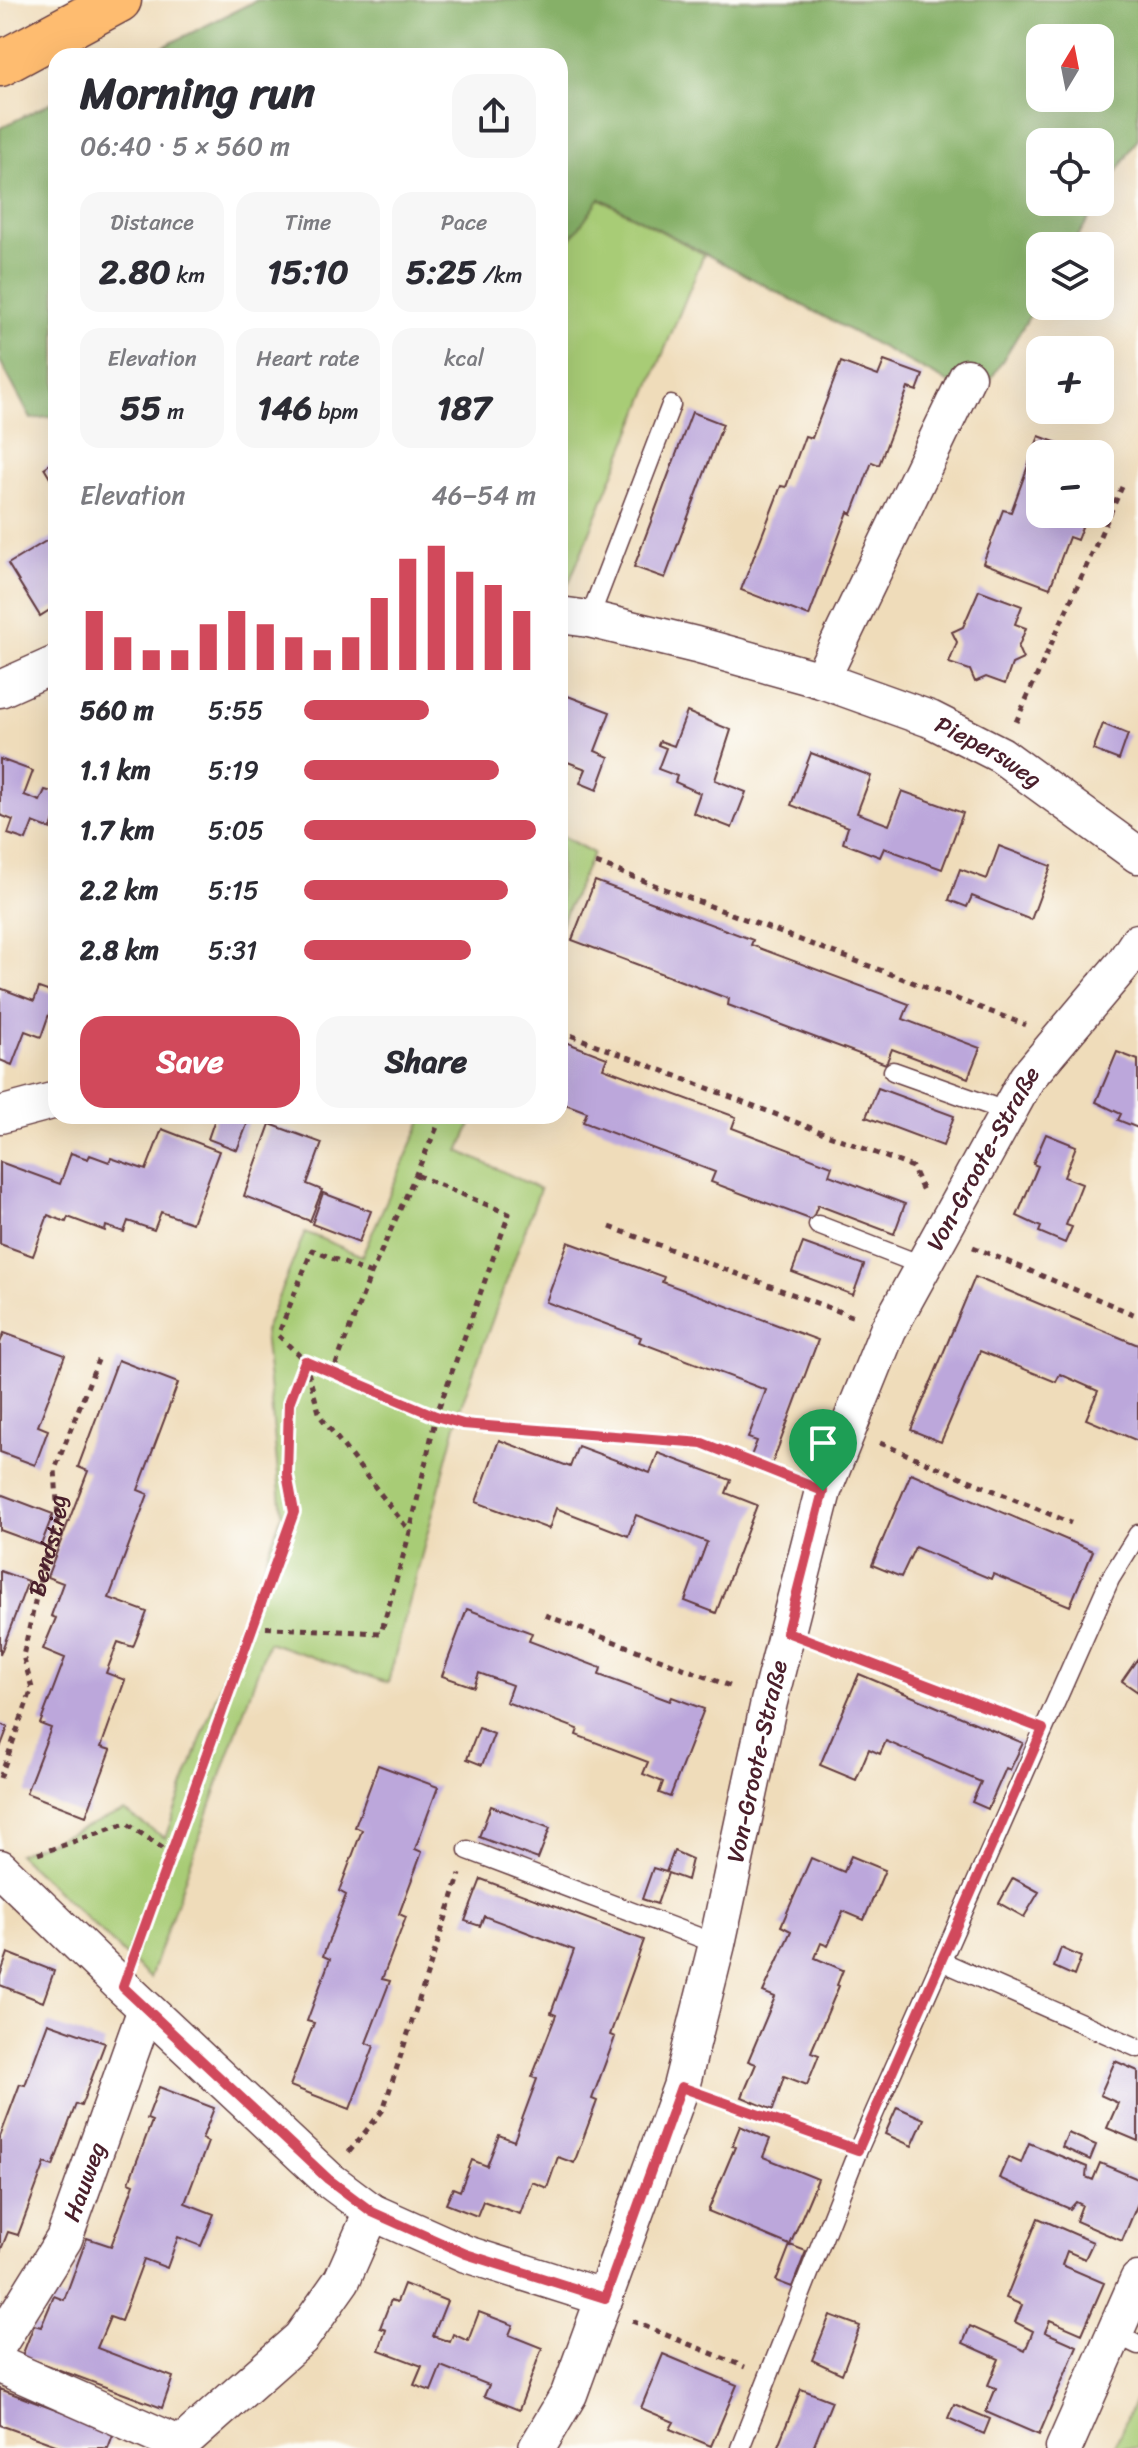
<!DOCTYPE html>
<meta charset="utf-8">
<style>
:root{--surface:#fff;--page:#f7f7f7;--text:#2b2b33;--muted:#7c7c81;--accent:#d1495b}
body{margin:0;font-family:Sriracha,sans-serif;background:var(--page);color:var(--text);height:100vh;display:flex;flex-direction:column;font-size:30px;white-space:nowrap}
*{box-sizing:border-box;margin:0}
p{font-size:26px;color:var(--muted)}
.icon{flex:none;width:44px;height:44px;fill:none;stroke:currentColor;stroke-width:2;stroke-linecap:round;stroke-linejoin:round}
.map{position:relative;flex:1;overflow:hidden}
.sheet{position:absolute;left:48px;top:48px;width:520px;height:1076px;display:flex;flex-direction:column;background:var(--surface);border-radius:24px;box-shadow:0 8px 32px #0002}
.sheet>*{flex:none}
.needle{width:52px;rotate:10deg}
.buttons{position:absolute;left:1026px;top:24px;display:grid;gap:16px}
.buttons a{display:grid;place-items:center;width:88px;height:88px;border-radius:16px;background:var(--surface);box-shadow:0 8px 32px #0002;font-size:40px}
.pin{position:absolute;display:grid;place-items:center;width:68px;height:68px;color:#fff;margin:-82px -34px;border-radius:50% 50% 50% 0;rotate:-45deg;box-shadow:0 0 8px #0007}
.pin .icon{rotate:45deg}
.round{display:grid;place-items:center;flex:none;width:84px;height:84px;border-radius:24px;background:var(--page)}
.overview{display:flex;align-items:center;justify-content:space-between;height:136px;padding:0 32px}
h1{font-size:44px;font-weight:700;line-height:60px}
.figures{display:grid;grid-template-columns:repeat(3,1fr);gap:12px;height:136px;padding:8px 32px}
.figures div{display:grid;align-content:center;border-radius:20px;background:var(--page);text-align:center}
.figures b{font-size:34px;font-weight:700}
.figures small{font-size:22px;font-weight:400}
.figures p{font-size:22px}
.chart{height:224px;padding:16px 32px}
.chart p{display:flex;justify-content:space-between}
.chart svg{width:100%;height:144px;margin-top:8px;stroke:var(--accent);stroke-width:6}
.action{display:flex;gap:16px;margin-top:auto;padding:16px 32px}
.action a{flex:1;height:92px;border-radius:24px;background:var(--accent);color:#fff;font-size:32px;font-weight:700;line-height:92px;text-align:center}
.action a+a{background:var(--page);color:var(--text)}
ul{padding:0 32px;list-style:none;font-size:26px}
li{display:grid;grid-template-columns:128px 96px 1fr;align-items:center;height:60px}
li i{height:20px;border-radius:10px;background:var(--accent)}
.map>svg:first-child{display:block}
.green{fill:#a8cc76;stroke:#797650;stroke-width:2}
.forest{fill:#86b067;stroke:#686849;stroke-width:2;fill-rule:evenodd}
.building{fill:#bca7db}
.lines{fill:none;stroke-linecap:round;stroke-linejoin:round}
.lane-casing{stroke:#633b40;stroke-width:21}
.street-casing{stroke:#633b40;stroke-width:39}
.highway-casing{stroke:#633b40;stroke-width:47}
.path{stroke:#633b40;stroke-width:5;stroke-dasharray:6 6;stroke-linecap:butt}
.lane{stroke:#fff;stroke-width:18}
.street{stroke:#fff;stroke-width:36}
.highway{stroke:#febc70;stroke-width:44}
.route-casing{stroke:#fff;stroke-width:16}
.route{stroke:#d1495b;stroke-width:10}
.labels{text-anchor:middle;dominant-baseline:central;stroke-width:8;stroke-linejoin:round;paint-order:stroke}
.street-label{font-size:24px;fill:#4a1f2b;stroke:#fdfcf7}
</style>
<div class="map">
<svg width="1138" height="2448" viewBox="0 0 1138 2448">
<rect width="100%" height="100%" fill="#fdfcf7"/>
<filter id="ink" filterUnits="userSpaceOnUse"><feTurbulence type="fractalNoise" baseFrequency=".0125" numOctaves="2"/><feDisplacementMap in="SourceGraphic" scale="16" xChannelSelector="R" yChannelSelector="G"/><feConvolveMatrix kernelMatrix="1 2 1 2 8 2 1 2 1" color-interpolation-filters="sRGB"/></filter>
<filter id="wash" filterUnits="userSpaceOnUse"><feTurbulence type="fractalNoise" baseFrequency=".006" numOctaves="4" result="noise"/><feDisplacementMap in="SourceGraphic" scale="32" xChannelSelector="R" yChannelSelector="G"/><feGaussianBlur stdDeviation="1.8" result="paint"/><feColorMatrix in="noise" values="0 0 0 0 0 0 0 0 0 0 0 0 0 0 0 0 0 1.4 0 .05"/><feComposite in="paint" operator="in"/></filter>
<g filter="url(#wash)">
<rect width="100%" height="100%" fill="#efdcba"/>
<!-- green -->
<path class="green" d="M599,198L704,254L566,590L560,589V254Z
M560,835L593,853L560,926Z
M424,1116H475L459,1151L540,1189L461,1406L388,1683L268,1642L150,1978L18,1854L124,1811L165,1838L282,1514L264,1332L305,1232L362,1256Z
M1138,2392V2448H1114Z"/>
<!-- forest -->
<path class="forest" d="M257,0H1138V138L1100,200V142H1040V202H1099L1072,246H1040V299L979,399L600,198L560,254V56H145ZM1040,38H1100V98H1040Z
M56,100V416L31,419L0,361V128Z"/>
<g id="blocks">
<!-- building -->
<path class="building" d="M884,361L923,375L917,391L908,388L879,465L872,462L852,514L848,512L809,616L741,590L781,486L786,487L805,436L812,438L841,362L878,376Z
M692,412L723,424L665,578L634,567Z
M1039,436L1086,454H1040V514H1087L1077,540L1069,537L1050,588L983,563L1003,510L1011,512Z
M56,460V488L44,468Z
M56,535V606L40,616L8,564Z
M979,590L1022,606L1015,624L1026,628L1018,648L1023,659L1012,664L1005,684L986,677L975,682L970,670L949,663L957,642L952,632L963,627Z
M560,693L610,712L595,751L609,757L597,790L580,783L586,769L560,759Z
M687,712L731,730L715,780L746,792L732,828L693,813L700,793L675,782L677,776L658,769L666,748L658,745L660,741L674,746Z
M1103,724L1128,734L1119,760L1093,750Z
M811,753L871,776L857,813L889,825L902,791L963,813L942,869L884,848L880,857L843,843L848,827L791,805Z
M0,759L33,771L24,795L40,801L45,790L56,793V814L51,829L33,822L26,840L8,834L13,820L0,815Z
M999,846L1051,866L1031,920L972,896L967,907L949,900L960,869L987,879Z
M595,881L753,940L751,945L909,1004L903,1019L980,1048L968,1078L892,1049L886,1064L728,1005L729,999L572,940Z
M0,988L34,1001L39,988L56,994L41,1037L25,1031L12,1065L0,1060Z
M560,1040L607,1058L603,1068L736,1117L732,1128L832,1166L829,1175L905,1204L894,1234L818,1205L812,1220L711,1182L715,1172L583,1122L587,1112L560,1102Z
M1117,1052L1138,1060V1128L1118,1120L1121,1114L1096,1102Z
M878,1088L954,1116L943,1146L866,1117Z
M216,1116H233L248,1122L237,1150L208,1139Z
M270,1124L322,1143L307,1184L322,1190L310,1221L244,1196Z
M162,1129L219,1151L192,1223L161,1212L154,1230L128,1221L124,1232L106,1226L105,1231L68,1217L66,1222L48,1215L33,1256L0,1244V1162L60,1184L71,1153L88,1159L90,1155L109,1162L111,1158L146,1170Z
M1046,1134L1076,1146L1064,1177L1082,1184L1066,1225L1072,1227L1065,1243L1039,1232L1041,1227L1017,1216L1038,1166L1033,1164Z
M323,1193L371,1211L359,1242L312,1224Z
M568,1242L664,1277L662,1282L818,1340L772,1464L751,1456L757,1441L748,1438L766,1390L639,1342L641,1337L546,1302Z
M803,1243L864,1265L853,1295L792,1272Z
M975,1277L1138,1345V1441L1086,1419L1098,1391L1060,1374L1056,1382L980,1351L941,1442L911,1430Z
M4,1333L65,1355L38,1426L48,1430L35,1465L0,1452V1343Z
M118,1360L178,1383L138,1490L148,1494L109,1598L147,1612L133,1647L118,1642L106,1673L125,1680L101,1747L111,1750L86,1816L26,1793L51,1728L40,1724L65,1658L43,1649L56,1618L51,1616L63,1583L47,1577L88,1471L78,1467Z
M499,1440L570,1467L578,1446L650,1473L658,1453L731,1480L726,1493L757,1505L716,1613L685,1601L707,1542L636,1515L628,1536L556,1508L549,1529L476,1502Z
M911,1473L1093,1551L1070,1606L993,1574L991,1579L915,1547L901,1577L872,1565Z
M0,1494L53,1514L41,1545L0,1530Z
M0,1571L28,1581L0,1655Z
M467,1609L532,1633L529,1641L601,1668L599,1675L670,1701L672,1697L704,1709L670,1797L659,1793L663,1782L643,1774L648,1762L576,1735L578,1729L506,1702L512,1685L479,1673L474,1687L442,1676Z
M1138,1658V1692L1122,1681Z
M859,1674L1023,1743L1010,1770L1006,1768L988,1809L972,1802L981,1782L886,1741L880,1754L869,1749L856,1780L820,1765Z
M0,1724L8,1727L0,1748Z
M479,1728L494,1734L482,1765L467,1759Z
M378,1765L438,1787L415,1849L422,1852L399,1914L406,1917L382,1979L390,1981L366,2043L374,2046L350,2109L290,2086L314,2023L307,2021L330,1959L323,1956L346,1895L339,1891L362,1830L355,1827Z
M491,1806L550,1828L538,1859L479,1837Z
M674,1851L692,1859L687,1880L668,1873L657,1904L642,1899L653,1868L666,1872Z
M851,1856L885,1870L864,1920L843,1911L828,1946L821,1943L815,1958L843,1970L837,1985L839,1986L811,2052L819,2055L807,2085L784,2076L773,2110L742,2097L756,2064L748,2061L775,1997L763,1992L791,1931L781,1926L811,1858L844,1872Z
M1013,1878L1039,1892L1024,1917L999,1903Z
M481,1879L644,1940L610,2035L615,2037L592,2099L597,2101L574,2163L558,2157L547,2188L532,2182L520,2214L483,2201L477,2216L446,2204L453,2188L460,2191L472,2160L487,2166L499,2135L514,2141L537,2079L532,2077L556,2015L551,2013L574,1950L484,1916L480,1926L465,1921Z
M1061,1948L1081,1957L1074,1976L1054,1967Z
M8,1953L54,1971L43,2002L0,1985V1976Z
M48,2023L105,2043L81,2106L76,2104L53,2166L45,2163L18,2235L8,2232L0,2252V2137L20,2084L25,2085Z
M1115,2061L1138,2071V2141L1107,2128L1118,2103L1100,2095Z
M159,2087L214,2108L202,2139L208,2142L185,2203L214,2214L201,2246L178,2237L167,2268L144,2259L121,2321L110,2317L97,2348L173,2377L162,2408L22,2356L34,2325L41,2327L54,2296L64,2300L87,2238L111,2246L134,2184L129,2182L152,2121L147,2119Z
M897,2107L924,2119L912,2146L885,2134Z
M740,2126L770,2139L763,2157L818,2179L790,2245L806,2251L792,2287L776,2281L790,2245L708,2211L735,2147L732,2146Z
M1068,2133L1096,2145L1090,2160L1062,2147Z
M1029,2143L1087,2167L1086,2177L1093,2180L1100,2163L1138,2179V2203L1122,2241L1076,2221L1082,2205L1076,2202L1070,2209L999,2178L1008,2157L1021,2163Z
M1038,2218L1093,2242L1085,2259L1067,2251L1062,2265L1104,2283L1082,2334L1050,2320L1045,2332L1077,2346L1039,2435L986,2412L996,2388L988,2385L999,2359L963,2343L970,2326L1025,2351L1033,2331L1015,2322L1022,2305L1006,2298Z
M404,2284L447,2301L433,2336L450,2342L453,2334L468,2341L479,2312L513,2325L509,2335L542,2348L519,2410L484,2396L489,2385L441,2366L431,2391L414,2385L422,2366L379,2350L386,2330L380,2328L391,2300L397,2302Z
M830,2315L860,2326L842,2374L812,2360Z
M663,2354L737,2385L711,2446L670,2429L674,2422L641,2408Z
M0,2389L114,2432L108,2448H64L0,2425Z
M801,2389L832,2401L813,2448H777Z
M954,2404L990,2419L984,2434L948,2418Z"/>
</g>
</g>
<g filter="url(#ink)">
<use href="#blocks" fill-opacity="0" stroke="#633b40" stroke-width="2"/>
<g class="lines">
<!-- lane casing -->
<g class="lane-casing">
<path id="lane" d="M589,619L671,405
M893,1071L1008,1112
M818,1225L924,1266
M468,1850L717,1944
M941,1961L1138,2048
M1113,2333L1138,2345
M740,2448L858,2150L1110,1579L1138,1534"/>
</g>
<!-- street casing -->
<g class="street-casing">
<g id="street">
<path id="s2" d="M560,615L589,619L696,645L821,680L930,719L1001,755L1138,855"/>
<path d="M821,680L967,377"/>
<path d="M0,689L56,664"/>
<path d="M0,1115L56,1100"/>
<path d="M0,1868L123,1987L328,2179L372,2212L466,2254L605,2298"/>
<path id="s3" d="M0,2342L64,2239L146,2009"/>
<path d="M0,2365L181,2445"/>
<path d="M177,2448L301,2338L342,2280L372,2212"/>
<path id="s4" d="M537,2448L569,2394L681,2087L717,1944L769,1702L823,1491L888,1330L1027,1078L1124,963L1138,942"/>
<path d="M1064,2448L1138,2280"/>
</g>
</g>
<!-- highway casing -->
<g class="highway-casing">
<path id="highway" d="M0,64L119,0"/>
</g>
<!-- path -->
<g class="path">
<path d="M1016,722L1122,487"/>
<path d="M596,863L1026,1025"/>
<path d="M560,1031L912,1167L924,1193"/>
<path d="M610,1227L857,1318"/>
<path d="M973,1247L1138,1316"/>
<path d="M371,1274L312,1250L278,1335L305,1361L320,1416L410,1532"/>
<path d="M333,1372L436,1416L463,1424L702,1443L791,1479"/>
<path d="M880,1443L1071,1523"/>
<path d="M545,1615L735,1688"/>
<path d="M254,1627L381,1633L410,1532L436,1416L509,1214L414,1174"/>
<path d="M819,1644L1019,1720"/>
<path id="s1" d="M0,1778L32,1688L23,1656L43,1566L58,1519L55,1469L98,1360"/>
<path d="M38,1854L126,1823L171,1854"/>
<path d="M135,1952L294,1512L287,1474L289,1403L305,1361L333,1372L371,1274L442,1116"/>
<path d="M716,2099L834,2141"/>
<path d="M349,2152L383,2110L460,1874"/>
<path d="M632,2321L745,2367"/>
</g>
<!-- lane -->
<use href="#lane" class="lane"/>
<!-- street -->
<use href="#street" class="street"/>
<!-- highway -->
<use href="#highway" class="highway"/>
</g>
</g>
<g class="lines" filter="url(#ink)">
<!-- route casing -->
<g class="route-casing">
<path id="route" d="M305,1361L436,1416L463,1424L702,1443L823,1491L787,1632L1043,1729L858,2150L681,2087L605,2298L466,2254L372,2212L328,2179L123,1987L294,1512L287,1474L289,1403Z"/>
</g>
<!-- route -->
<use href="#route" class="route"/>
</g>
<g class="labels">
<!-- street labels -->
<g class="street-label">
<text stroke="none"><textPath href="#s2" startOffset="452">Piepersweg</textPath></text>
<text stroke="none"><textPath href="#s4" startOffset="1372">Von-Groote-Straße</textPath></text>
<text stroke="none"><textPath href="#s1" startOffset="242">Bendstieg</textPath></text>
<text stroke="none"><textPath href="#s4" startOffset="724">Von-Groote-Straße</textPath></text>
<text stroke="none"><textPath href="#s3" startOffset="182">Hauweg</textPath></text>
</g>
</g>
</svg>
<div class="buttons">
<a><svg class="needle" viewBox="-14 -14 28 28"><path d="M0-13l5 13h-10z" fill="#e53935"/><path d="M0 13l5-13h-10z" fill="#7c7c81"/></svg></a>
<a><svg class="icon" aria-label="locate" viewBox="0 0 24 24"><circle cx="12" cy="12" r="6"/><path d="M12 2v4M12 18v4M2 12h4M18 12h4"/></svg></a>
<a><svg class="icon" aria-label="layers" viewBox="0 0 24 24"><path d="M12 4l9 5-9 5-9-5zM3 14l9 5 9-5"/></svg></a>
<a>+</a>
<a>−</a>
</div>
<div class="pin" style="left:823px;top:1491px;background:#1e9e55"><svg class="icon" aria-label="arrive" viewBox="0 0 24 24"><path d="M6 21V4h12l-3 4 3 4H6"/></svg></div>
<section class="sheet">
<div class="overview"><div><h1>Morning run</h1><p>06:40 · 5 × 560 m</p></div><a class="round"><svg class="icon" aria-label="share" viewBox="0 0 24 24"><path d="M12 15V3M7 8l5-5 5 5M5 13v7h14v-7"/></svg></a></div>
<div class="figures">
<div><p>Distance</p><b>2.80<small> km</small></b></div>
<div><p>Time</p><b>15:10</b></div>
<div><p>Pace</p><b>5:25<small> /km</small></b></div>
</div>
<div class="figures">
<div><p>Elevation</p><b>55<small> m</small></b></div>
<div><p>Heart rate</p><b>146<small> bpm</small></b></div>
<div><p>kcal</p><b>187</b></div>
</div>
<div class="chart"><p><span>Elevation</span>46–54 m</p>
<svg viewBox="0 0 160 44" preserveAspectRatio="none"><path d="M5 44V26M15 44V34M25 44V38M35 44V38M45 44V30M55 44V26M65 44V30M75 44V34M85 44V38M95 44V34M105 44V22M115 44V10M125 44V6M135 44V14M145 44V18M155 44V26"/></svg>
</div>
<ul>
<li><b>560 m</b>5:55<i style="width:54%"></i></li>
<li><b>1.1 km</b>5:19<i style="width:84%"></i></li>
<li><b>1.7 km</b>5:05<i style="width:100%"></i></li>
<li><b>2.2 km</b>5:15<i style="width:88%"></i></li>
<li><b>2.8 km</b>5:31<i style="width:72%"></i></li>
</ul>
<div class="action"><a>Save</a><a>Share</a></div>
</section>
</div>
